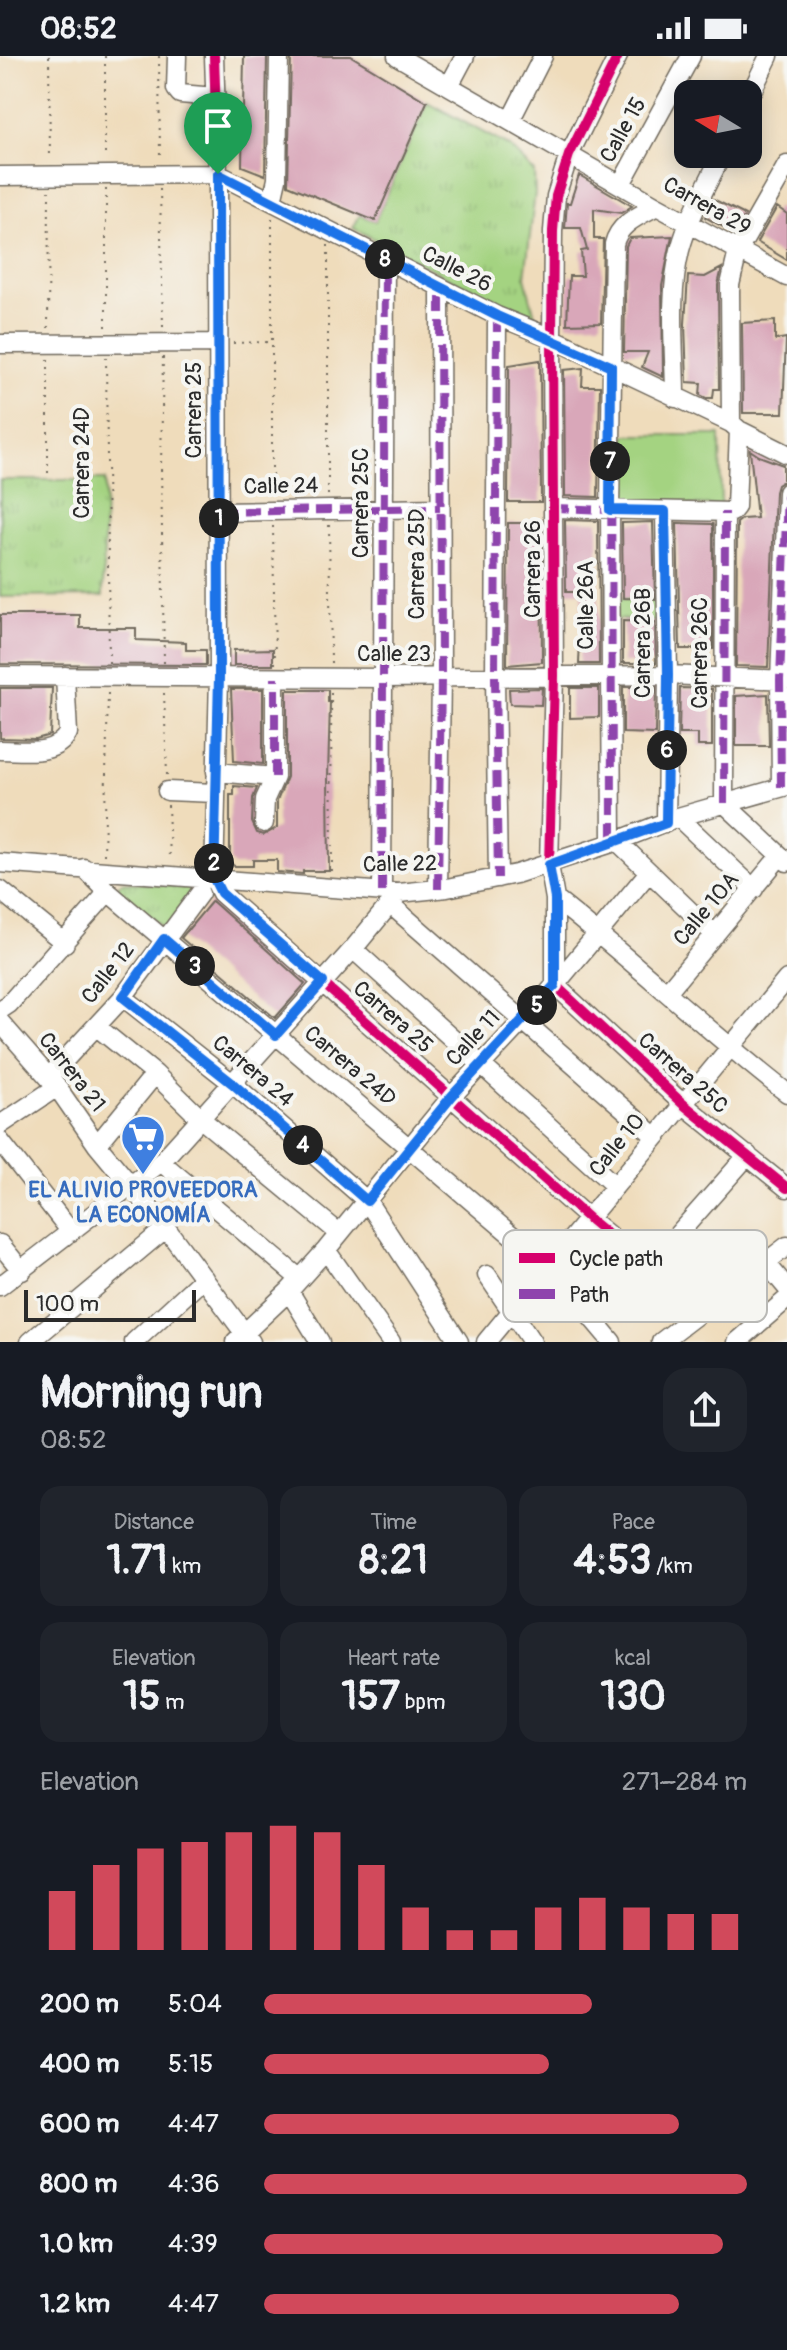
<!DOCTYPE html>
<meta charset="utf-8">
<style>
:root{--surface:#171b24;--page:#20242c;--text:#f1f3f6;--muted:#9ea1a6;--accent:#d1495b}
body{margin:0;font-family:Pangolin,sans-serif;background:var(--page);color:var(--text);height:100vh;display:flex;flex-direction:column;font-size:30px;white-space:nowrap}
*{box-sizing:border-box;margin:0}
p{font-size:26px;color:var(--muted)}
.icon{flex:none;width:44px;height:44px;fill:none;stroke:currentColor;stroke-width:2;stroke-linecap:round;stroke-linejoin:round}
.map{position:relative;height:1286px;overflow:hidden}
.panel{display:flex;flex-direction:column;background:var(--surface);flex:1}
.panel>*{flex:none}
.needle{width:52px;rotate:280deg}
.tools{position:absolute;left:674px;top:24px;display:grid;gap:16px}
.tools a{display:grid;place-items:center;width:88px;height:88px;border-radius:16px;background:var(--surface);box-shadow:0 4px 20px #0003;font-size:40px}
.scale{position:absolute;left:24px;bottom:20px;width:172px;box-sizing:border-box;padding-left:8px;border:4px solid #2b2b2b;border-top:0;font-size:22px;line-height:28px;white-space:nowrap;color:#2b2b2b;-webkit-text-stroke:6px #f6f6f2;paint-order:stroke}
.pin{position:absolute;display:grid;place-items:center;width:68px;height:68px;color:#fff;margin:-82px -34px;border-radius:50% 50% 50% 0;rotate:-45deg;box-shadow:0 0 8px #0007}
.pin .icon{rotate:45deg}
.km{position:absolute;width:40px;height:40px;margin:-20px;border-radius:50%;background:#222;color:#fff;font-size:22px;line-height:40px;text-align:center}
.round{display:grid;place-items:center;flex:none;width:84px;height:84px;border-radius:24px;background:var(--page)}
.head{display:flex;align-items:center;justify-content:space-between;height:136px;padding:0 40px}
h1{font-size:44px;font-weight:700;line-height:60px}
.figures{display:grid;grid-template-columns:repeat(3,1fr);gap:12px;height:136px;padding:8px 40px}
.figures div{display:grid;align-content:center;border-radius:20px;background:var(--page);text-align:center}
.figures b{font-size:40px;font-weight:700}
.figures small{font-size:22px;font-weight:400}
.figures p{font-size:22px}
.chart{height:224px;padding:16px 40px}
.chart p{display:flex;justify-content:space-between}
.chart svg{width:100%;height:144px;margin-top:8px;stroke:var(--accent);stroke-width:6}
ul{padding:0 40px;list-style:none;font-size:26px}
li{display:grid;grid-template-columns:128px 96px 1fr;align-items:center;height:60px}
li i{height:20px;border-radius:10px;background:var(--accent)}
.status{display:flex;justify-content:space-between;align-items:center;height:56px;padding:0 40px;background:var(--surface);direction:ltr}
.status svg{height:22px;fill:currentColor}
.map>svg:first-child{display:block}
.park{fill:url(#park-tufts);stroke:#687f56;stroke-width:2}
.pitch{fill:#a4d381;stroke:#687f56;stroke-width:2}
.building{fill:#d9a7b9}
.lines{fill:none;stroke-linecap:round;stroke-linejoin:round}
.minor-casing{stroke:#70695d;stroke-width:21}
.path{stroke:#70695d;stroke-width:2;stroke-dasharray:2 6;stroke-linecap:butt}
.minor{stroke:#fff;stroke-width:18}
.quiet{stroke:#8e44ad;stroke-width:8;stroke-dasharray:16 8;stroke-linecap:butt}
.cycleway-casing{stroke:#f6f6f2;stroke-width:15}
.cycleway{stroke:#d6006c;stroke-width:10}
.route-casing{stroke:#fff;stroke-width:16}
.route{stroke:#1a73e8;stroke-width:10}
.labels{text-anchor:middle;dominant-baseline:central;stroke-width:8;stroke-linejoin:round;paint-order:stroke}
.street-label{font-size:22px;fill:#2b2b2b;stroke:#f6f6f2}
.shop-label{font-size:22px;font-weight:bold;fill:#366cbe;stroke:#f6f6f2}
.key{fill:#f6f6f2;stroke:#b9b9b6;stroke-width:2}
.key-label{font-size:22px;fill:#2b2b2b}
</style>
<div class="status"><b>08:52</b><svg viewBox="0 0 49 12"><path d="M0 12V9h3v3zM5 12V6h3v6zM10 12V3h3v9zM15 12V0h3v12zM26 1h20v11H26zM47 4h2v5h-2z"/></svg></div>
<div class="map">
<svg width="787" height="1286" viewBox="0 0 787 1286">
<defs>
<pattern id="park-tufts" width="24" height="20" patternUnits="userSpaceOnUse" patternTransform="scale(2)"><rect width="24" height="20" fill="#a4d381"/><path d="M3 7l-1-3M5 7V3M7 7l1-3M15 17l-1-3M17 17v-4M19 17l1-3" fill="none" stroke="#8db570"/></pattern>
</defs>
<rect width="100%" height="100%" fill="#f6f6f2"/>
<filter id="ink" filterUnits="userSpaceOnUse"><feTurbulence type="fractalNoise" baseFrequency=".0125" numOctaves="2"/><feDisplacementMap in="SourceGraphic" scale="16" xChannelSelector="R" yChannelSelector="G"/><feConvolveMatrix kernelMatrix="1 2 1 2 8 2 1 2 1" color-interpolation-filters="sRGB"/></filter>
<filter id="wash" filterUnits="userSpaceOnUse"><feTurbulence type="fractalNoise" baseFrequency=".006" numOctaves="4" result="noise"/><feDisplacementMap in="SourceGraphic" scale="32" xChannelSelector="R" yChannelSelector="G"/><feGaussianBlur stdDeviation="1.8" result="paint"/><feColorMatrix in="noise" values="0 0 0 0 0 0 0 0 0 0 0 0 0 0 0 0 0 1.4 0 .05"/><feComposite in="paint" operator="in"/></filter>
<g filter="url(#wash)">
<rect width="100%" height="100%" fill="#efdcbb"/>
<!-- park -->
<path class="park" d="M427,46L510,91L534,116L535,137L525,221L537,268L353,172L360,159L375,165Z
M0,424H105L103,540L0,541Z
M612,542L661,543V566L611,563Z
M122,826L194,831L167,874L116,833Z"/>
<!-- pitch -->
<path class="pitch" d="M625,379H720L721,450L625,447Z"/>
<g id="blocks">
<!-- building -->
<path class="building" d="M244,0H267L265,119L242,110Z
M291,0H351L427,46L375,165L288,129Z
M579,119L632,150L621,157L594,153V183H603L601,267L567,268L569,220H583L581,195L587,194L581,172H565L567,147H570Z
M713,143L745,159L734,177L705,161Z
M777,151L787,158V204L757,186Z
M672,180L662,230L663,321L642,311L648,296H624L626,190L630,182Z
M722,212L718,229L719,333H714L713,342H706L700,339L701,327L687,326L685,268L688,220L705,221Z
M775,265V284L786,282L783,357H743L742,267Z
M540,304L541,446H508L509,309Z
M583,312L582,330H600L598,441L565,440L564,314Z
M750,394L759,400L783,409V425L777,429L775,436L768,611L736,610L737,467L742,463L757,462Z
M565,464L598,465L599,608H579L582,536H566Z
M653,466L655,543L623,542L622,467Z
M508,467H541L542,606L507,609Z
M677,467L713,468V593H680Z
M0,559H80V572H136V584L186,586V594H206V609L0,608Z
M623,565L655,566L656,607H623Z
M273,593V609H234V594Z
M623,631H656L655,678L623,677Z
M0,632H52L50,679L36,683L0,682Z
M542,632L541,649L510,648L509,633Z
M570,632H599V661L570,662Z
M680,632L712,633V690H698V678H679Z
M231,633H263V708L234,705Z
M287,634H328V646H330L328,721L329,815H303V818L277,816V804H253V810H234L230,806V739H234V730L257,732L253,742L252,766L257,777L264,779L277,772V745L287,721Z
M768,638L769,690H736V640Z
M212,845L305,928L275,962L181,882Z"/>
</g>
</g>
<g filter="url(#ink)">
<use href="#blocks" fill-opacity="0" stroke="#70695d" stroke-width="2"/>
<g class="lines">
<!-- minor casing -->
<g class="minor-casing">
<path id="minor" d="M177,0L176,33L180,38L215,41
M214,0L218,118L219,621L214,823L221,837L588,1162L701,1255
M397,0L657,150L787,221
M618,0L569,99L556,140L553,175L552,282L554,620L549,809L555,843V929L683,1048L787,1132
M449,30L465,0
M748,43L769,0
M510,65L543,0
M0,120L218,118L497,260L552,282L731,367L739,374L787,398
M621,128L691,0
M272,145L277,123L279,0
M497,260L495,622L498,822
M0,288L217,287
M675,342C675,294 668,242 680,194C689,160 707,129 722,98
M731,367L730,229L738,195L787,109
M553,452L732,456L736,451L739,374
M665,455L668,619L666,767
M219,456L440,452
M725,456L724,747L787,806
M0,620L384,622L668,619L787,624
M0,694C23,694 55,701 68,677L65,620
M216,716L275,721
M781,731L780,624L787,436
M167,735L215,737
M678,761L754,833
M264,767L265,743L275,721V622
M616,784L715,879
M612,787L610,454L614,188C619,167 639,160 657,150
M0,807L399,837L447,832L516,818L612,787L678,761L787,730
M84,812L108,836L548,1210L612,1286
M438,833L441,622L440,231
M0,834L65,887
M382,836L385,203
M555,843C634,905 707,975 787,1037
M390,848L655,1080
M353,893L615,1130
M667,936L780,800
M123,941L232,1027L367,1145L459,1286
M0,954L9,948L108,836
M0,966L57,1031L97,1089L166,1172L251,1286
M97,971L155,1018L201,1063L339,1177
M49,1021L123,941L200,837
M0,1069L57,1031
M0,1085L71,1176
M97,1089L155,1018
M161,1106L299,1222
M0,1188L22,1215
M326,1194L391,1286
M766,1207L787,1232
M649,1211L748,1099
M487,1219L532,1286
M0,1230L161,1106L353,893L399,837
M289,1235L320,1286
M30,1286L166,1172
M134,1286L204,1222
M235,1286L289,1235L326,1194L452,1040L545,941L649,816
M486,1286L787,923
M661,1286L787,1190
M737,1286L787,1243"/>
</g>
<!-- path -->
<path class="path" d="M49,0L50,104
M105,0V103
M159,0L160,103
M106,133V271
M160,133L163,271
M272,162V440
M48,272L49,135
M233,287L271,286
M106,301L109,607
M163,301L161,410L164,607
M48,303V421
M328,439V189
M329,469L331,607
M273,470L275,608
M164,637L167,719
M331,637L332,815
M168,749L170,803
M104,799L108,637"/>
<!-- minor -->
<use href="#minor" class="minor"/>
<!-- quiet -->
<path class="quiet" d="M497,260L495,622L498,822
M611,310L612,787
M553,452L610,454
M665,455L668,619L666,767
M219,456L440,452
M275,721V622
M781,731L780,624L787,436
M724,747L725,456
M438,833L441,622L440,231
M382,836L385,203"/>
<!-- cycleway casing -->
<g class="cycleway-casing">
<path id="cycleway" d="M214,0L218,118L219,621L214,823L221,837L588,1162L701,1255
M618,0L569,99L556,140L553,175L552,282L554,620L549,809L555,843V929L683,1048L787,1132"/>
</g>
<!-- cycleway -->
<use href="#cycleway" class="cycleway"/>
</g>
</g>
<g class="lines" filter="url(#ink)">
<!-- route casing -->
<g class="route-casing">
<path id="route" d="M218,118L497,260L611,310L610,454L665,455L668,619L666,767L549,809L555,843V929L452,1040L367,1145L232,1027L123,941L164,883L276,979L323,926L221,837L214,823L219,621Z"/>
</g>
<!-- route -->
<use href="#route" class="route"/>
</g>
<!-- icons -->
<defs>
<g id="supermarket-pin" transform="scale(2.3)"><path d="M0 17L-7.5 6A9.5 9.5 0 1 1 7.5 6Z" fill="#3f7fe0" stroke="#f6f6f2"/><path d="M-6-5.5h2.5l.6 2H6L4.5 2H-2.5L-4.4-4H-6ZM-1.5 3.2a1.3 1.3 0 1 0 .1 0ZM3 3.2a1.3 1.3 0 1 0 .1 0Z" fill="#fff"/></g>
</defs>
<g fill-rule="evenodd">
<use href="#supermarket-pin" x="143" y="1081"/>
</g>
<g class="labels">
<!-- street labels -->
<g class="street-label">
<text transform="translate(623 74) rotate(-61)">Calle 15</text>
<text transform="translate(707 150) rotate(29)">Carrera 29</text>
<text transform="translate(457 213) rotate(27)">Calle 26</text>
<text transform="translate(194 354) rotate(-90)">Carrera 25</text>
<text transform="translate(82 407) rotate(-90)">Carrera 24D</text>
<text transform="translate(281 430) rotate(-1)">Calle 24</text>
<text transform="translate(361 447) rotate(-90)">Carrera 25C</text>
<text transform="translate(417 508) rotate(-90)">Carrera 25D</text>
<text transform="translate(533 513) rotate(-90)">Carrera 26</text>
<text transform="translate(586 549) rotate(-90)">Calle 26A</text>
<text transform="translate(643 587) rotate(-90)">Carrera 26B</text>
<text transform="translate(700 597) rotate(-90)">Carrera 26C</text>
<text x="394" y="598">Calle 23</text>
<text transform="translate(400 808) rotate(-1)">Calle 22</text>
<text transform="translate(706 853) rotate(-50)">Calle 10A</text>
<text transform="translate(108 917) rotate(-52)">Calle 12</text>
<text transform="translate(393 961) rotate(41)">Carrera 25</text>
<text transform="translate(473 982) rotate(-47)">Calle 11</text>
<text transform="translate(350 1010) rotate(40)">Carrera 24D</text>
<text transform="translate(253 1015) rotate(40)">Carrera 24</text>
<text transform="translate(72 1016) rotate(52)">Carrera 21</text>
<text transform="translate(683 1017) rotate(41)">Carrera 25C</text>
<text transform="translate(617 1089) rotate(-51)">Calle 10</text>
</g>
<!-- shop labels -->
<g class="shop-label">
<text x="143" y="1134">EL ALIVIO PROVEEDORA<tspan x="143" dy="25">LA ECONOMÍA</tspan></text>
</g>
</g>
<!-- legend -->
<rect x="503" y="1174" width="264" height="92" rx="12" class="key"/>
<rect x="519" y="1197" width="36" height="10" fill="#d6006c"/>
<rect x="519" y="1233" width="36" height="10" fill="#8e44ad"/>
<g class="key-label">
<text x="569" y="1210">Cycle path</text>
<text x="569" y="1246">Path</text>
</g>
</svg>
<div class="tools">
<a><svg class="needle" viewBox="-14 -14 28 28"><path d="M0-13l5 13h-10z" fill="#e53935"/><path d="M0 13l5-13h-10z" fill="#9ea1a6"/></svg></a>
</div>
<div class="scale">100 m</div>
<div class="pin" style="left:218px;top:118px;background:#1e9e55"><svg class="icon" aria-label="arrive" viewBox="0 0 24 24"><path d="M6 21V4h12l-3 4 3 4H6"/></svg></div>
<b class="km" style="left:219px;top:462px">1</b>
<b class="km" style="left:214px;top:807px">2</b>
<b class="km" style="left:195px;top:910px">3</b>
<b class="km" style="left:303px;top:1089px">4</b>
<b class="km" style="left:537px;top:949px">5</b>
<b class="km" style="left:667px;top:694px">6</b>
<b class="km" style="left:610px;top:405px">7</b>
<b class="km" style="left:385px;top:203px">8</b>
</div>
<section class="panel">
<div class="head"><div><h1>Morning run</h1><p>08:52</p></div><a class="round"><svg class="icon" aria-label="share" viewBox="0 0 24 24"><path d="M12 15V3M7 8l5-5 5 5M5 13v7h14v-7"/></svg></a></div>
<div class="figures">
<div><p>Distance</p><b>1.71<small> km</small></b></div>
<div><p>Time</p><b>8:21</b></div>
<div><p>Pace</p><b>4:53<small> /km</small></b></div>
</div>
<div class="figures">
<div><p>Elevation</p><b>15<small> m</small></b></div>
<div><p>Heart rate</p><b>157<small> bpm</small></b></div>
<div><p>kcal</p><b>130</b></div>
</div>
<div class="chart"><p><span>Elevation</span>271–284 m</p>
<svg viewBox="0 0 160 44" preserveAspectRatio="none"><path d="M5 44V26M15 44V18M25 44V13M35 44V11M45 44V8M55 44V6M65 44V8M75 44V18M85 44V31M95 44V38M105 44V38M115 44V31M125 44V28M135 44V31M145 44V33M155 44V33"/></svg>
</div>
<ul>
<li><b>200 m</b>5:04<i style="width:68%"></i></li>
<li><b>400 m</b>5:15<i style="width:59%"></i></li>
<li><b>600 m</b>4:47<i style="width:86%"></i></li>
<li><b>800 m</b>4:36<i style="width:100%"></i></li>
<li><b>1.0 km</b>4:39<i style="width:95%"></i></li>
<li><b>1.2 km</b>4:47<i style="width:86%"></i></li>
</ul>
</section>
